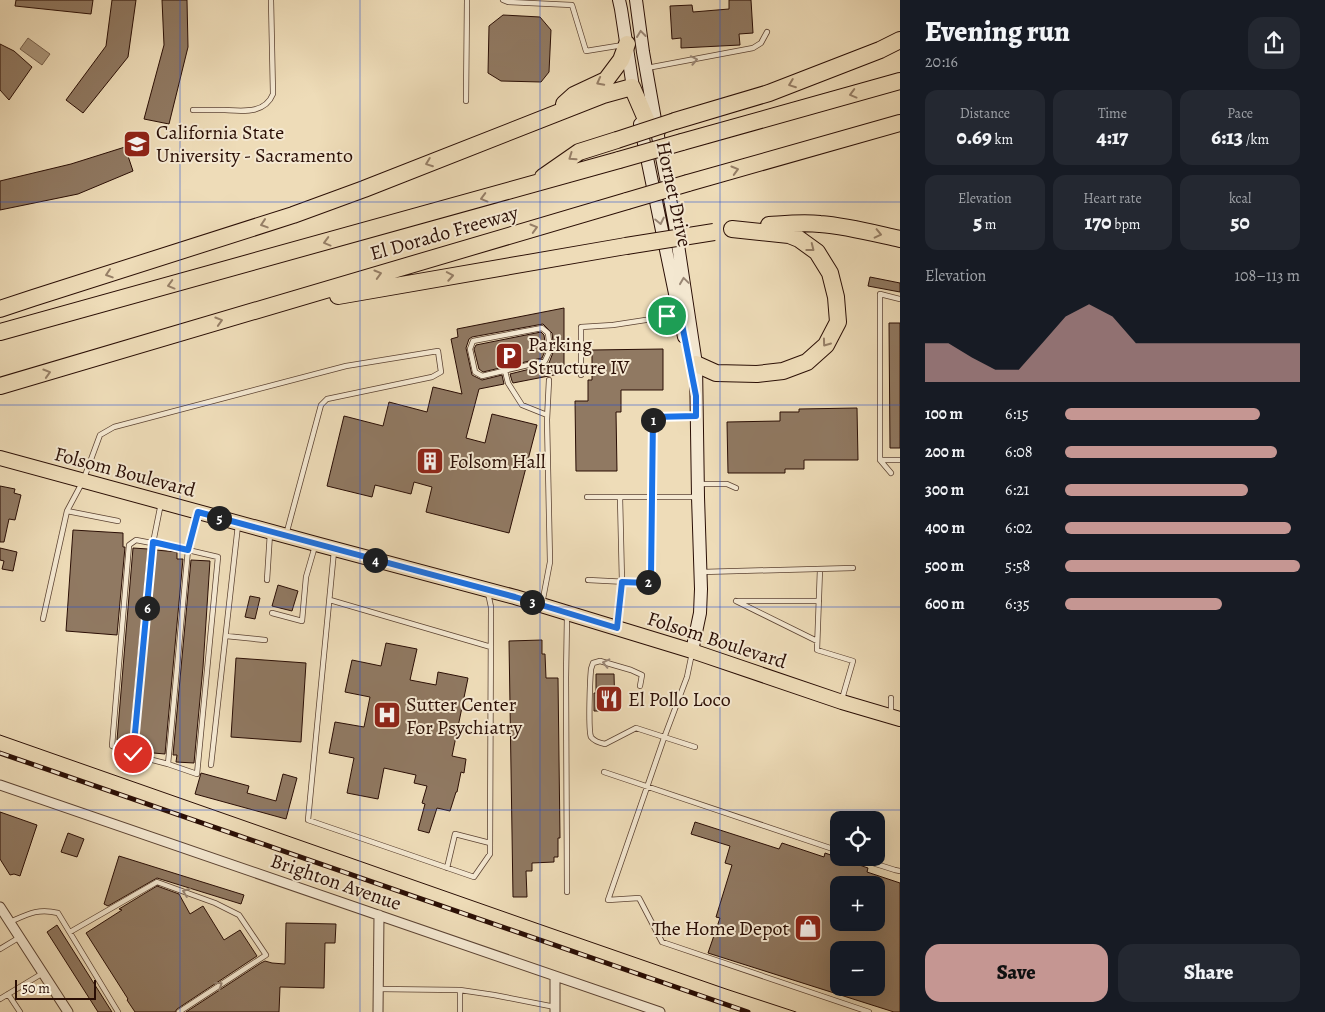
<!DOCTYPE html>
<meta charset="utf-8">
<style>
:root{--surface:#171b24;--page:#242831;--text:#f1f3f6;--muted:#9ea1a6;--accent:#c59692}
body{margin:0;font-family:Alegreya,serif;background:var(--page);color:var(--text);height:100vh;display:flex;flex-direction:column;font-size:19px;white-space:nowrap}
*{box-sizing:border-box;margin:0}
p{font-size:16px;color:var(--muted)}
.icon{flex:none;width:28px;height:28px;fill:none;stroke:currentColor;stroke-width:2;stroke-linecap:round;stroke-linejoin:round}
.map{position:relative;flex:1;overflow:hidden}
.side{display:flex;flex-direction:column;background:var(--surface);width:425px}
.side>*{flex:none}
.controls{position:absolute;left:830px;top:811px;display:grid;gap:10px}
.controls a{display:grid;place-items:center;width:55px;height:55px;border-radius:10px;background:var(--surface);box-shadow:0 5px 20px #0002;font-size:25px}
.scale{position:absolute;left:15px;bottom:12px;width:81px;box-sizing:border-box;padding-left:5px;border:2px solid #2a0e05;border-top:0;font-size:14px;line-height:18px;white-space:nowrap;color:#2a0e05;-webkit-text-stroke:4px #f4e8d1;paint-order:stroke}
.pin{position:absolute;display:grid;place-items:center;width:42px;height:42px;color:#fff;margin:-21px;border:2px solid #fff;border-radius:50%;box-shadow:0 1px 5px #0007}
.km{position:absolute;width:25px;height:25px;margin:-12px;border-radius:50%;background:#222;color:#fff;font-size:14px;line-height:25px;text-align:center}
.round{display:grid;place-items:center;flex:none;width:52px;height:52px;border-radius:15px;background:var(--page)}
.summary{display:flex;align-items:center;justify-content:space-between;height:85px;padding:0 25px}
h1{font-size:28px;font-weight:800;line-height:38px}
.stats{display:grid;grid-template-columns:repeat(3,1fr);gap:8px;height:85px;padding:5px 25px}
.stats div{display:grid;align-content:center;border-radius:12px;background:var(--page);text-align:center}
.stats b{font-size:21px;font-weight:800}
.stats small{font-size:14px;font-weight:400}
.stats p{font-size:14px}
.chart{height:140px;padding:10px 25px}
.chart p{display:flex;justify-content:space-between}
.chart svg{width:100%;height:90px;margin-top:5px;fill:var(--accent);opacity:.7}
.primary-button{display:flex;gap:10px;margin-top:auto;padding:10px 25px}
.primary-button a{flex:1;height:58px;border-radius:15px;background:var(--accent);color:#111;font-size:20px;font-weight:800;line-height:58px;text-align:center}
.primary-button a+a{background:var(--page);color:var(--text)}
ul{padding:0 25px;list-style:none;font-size:16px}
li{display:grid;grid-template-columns:80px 60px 1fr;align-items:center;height:38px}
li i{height:12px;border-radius:6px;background:var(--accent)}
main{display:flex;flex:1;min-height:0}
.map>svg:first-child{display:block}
.water{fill:#ab967b;stroke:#77604c}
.building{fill:#907962;stroke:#2a0e05;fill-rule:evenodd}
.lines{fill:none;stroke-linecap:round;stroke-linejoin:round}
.lane-casing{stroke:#5b4232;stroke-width:6}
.street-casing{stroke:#5b4232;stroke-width:11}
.secondary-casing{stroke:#2a0e05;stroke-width:14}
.primary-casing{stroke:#2a0e05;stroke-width:16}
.highway-casing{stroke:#2a0e05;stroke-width:18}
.lane{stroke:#f4e8d1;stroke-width:4.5}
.street{stroke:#f4e8d1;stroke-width:9}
.secondary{stroke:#f4e8d1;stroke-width:12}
.primary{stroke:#eedcb8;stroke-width:14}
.highway{stroke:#eedcb8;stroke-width:16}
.tram{stroke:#2a0e05;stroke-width:1}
.rail-casing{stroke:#2a0e05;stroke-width:5}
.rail{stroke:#f4e8d1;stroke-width:3;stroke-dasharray:9;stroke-linecap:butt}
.highway-bridge-casing{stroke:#2a0e05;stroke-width:18;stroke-linecap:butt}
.highway-bridge{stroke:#eedcb8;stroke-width:16}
.oneway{stroke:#998675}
.oneway2{stroke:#967f67}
.route-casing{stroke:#fff;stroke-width:10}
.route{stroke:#1a73e8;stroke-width:6}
.grid{fill:none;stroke:#1d4ed8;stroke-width:1;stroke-opacity:0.55}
.labels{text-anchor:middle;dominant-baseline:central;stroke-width:4;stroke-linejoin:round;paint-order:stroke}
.poi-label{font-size:20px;fill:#2a0e05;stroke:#f4e8d1;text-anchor:start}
.street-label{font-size:20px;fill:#2a0e05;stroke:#f4e8d1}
</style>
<main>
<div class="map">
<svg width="900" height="1012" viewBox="0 0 900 1012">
<rect width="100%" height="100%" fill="#eedcb8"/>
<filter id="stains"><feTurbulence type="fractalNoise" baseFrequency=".004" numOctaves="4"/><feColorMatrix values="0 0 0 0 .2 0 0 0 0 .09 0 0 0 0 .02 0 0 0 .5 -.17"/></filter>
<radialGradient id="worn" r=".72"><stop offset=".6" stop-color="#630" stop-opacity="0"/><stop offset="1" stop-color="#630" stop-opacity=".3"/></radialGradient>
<!-- water -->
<path class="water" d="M28,38L50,54L42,65L20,49Z"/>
<!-- building -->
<path class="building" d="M16,0H93L91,14L15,6Z
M112,0H136L128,57L83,113L66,100L106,46Z
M162,0H187L188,47L169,124L144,119L164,45Z
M729,0H751L753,33L739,34L740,45L681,48V38L672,39L670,6L692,5L693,12L729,9Z
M503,15L540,17L551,30L549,72L541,82L501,81L488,73L489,26Z
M0,44L14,51L32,67L9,100L0,90Z
M125,147L133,171L78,194L0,210V181L71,164Z
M870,277L900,283V292L868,286Z
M564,308V373L513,383L512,381L510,374L546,365L549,363L554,350L552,333L543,324L472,337L469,339L466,348L472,375L482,380L502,375L504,384L479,389L466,438L485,443L492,414L537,425L509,533L426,512L432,487L414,482L411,494L375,485L372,497L327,486L344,416L383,426L389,402L427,412L433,387L462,394L451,339L458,337L457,329Z
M889,323H900V448H890Z
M541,332L544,335L546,349L542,358L483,372L479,369L474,349L476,345Z
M663,349V390H621V412H616L617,471H576L575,401H588V380H592V350Z
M857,408L858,460H804V469H785V473H728L727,422L780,421V412H799V409Z
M0,486L15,489L14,493L21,495L15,520L9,519L4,542H0Z
M73,530L123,533V547H125L117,635L66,631Z
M0,548L17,552L13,571L2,569L4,561L0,560Z
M133,548L148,549L130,741L117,740Z
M156,550L177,552V559H183L165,754L142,752L143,742H138Z
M191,560L210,561L203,667L194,763L176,762L177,755H173Z
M278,585L298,591L292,611L272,606Z
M250,596L260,598L255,619L245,617Z
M542,640V654H545L546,678H558L560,838H558V857H554V862L532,863V871H526L527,897H513L509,641Z
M386,643L417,649L410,680L436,685L438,672L468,678L452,756L466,759L464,773L461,772L457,792H456L450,811L437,808L429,833L418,830L425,804L422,803L427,786L414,783L416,775L384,768L378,799L347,793L354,758L329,753L335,722L364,727L370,697L345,692L352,660L381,666Z
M236,658L306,663L301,742L231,737Z
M596,674H614L615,711H594V693H596Z
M201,773L249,786L247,793L276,801L283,774L297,778L286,819L195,794Z
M0,812L37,825L20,876L14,874L10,875L0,859Z
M695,822L779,849L782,843L824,857L825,853L868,868L867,872L900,883V1012H894L708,953L720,918L716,917L732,865L725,863L730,846L691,834ZM839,885H876V922H839ZM839,950H876V988H839Z
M68,833L84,839L77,857L61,852Z
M119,856L244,895L241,904L157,878L108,906L104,904Z
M157,886L179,894L190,914L203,906L224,940L240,930L257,956L177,1009L175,1012H135L127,1000L128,999L86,933L122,910L119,909Z
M286,923L336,924L335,943H325L324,988L280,987L279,1012H186L261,963L265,961L272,963L285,964Z
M57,925L112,1012H98L47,932Z"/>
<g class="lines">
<!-- lane casing -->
<g class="lane-casing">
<path id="lane" d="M503,0L508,2L572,5L586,51L623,45
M647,68L753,48L761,43L767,32
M466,101L467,0
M193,110C204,110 214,110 225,110C243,111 265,114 273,94L271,0
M542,328L548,333L550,350L545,361L482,376L475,372L470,349L473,341Z
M505,371L508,383L522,405L547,415
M581,375V327L613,325L678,315
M880,460H900
M891,473L880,460V294L900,299
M699,484H727L736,488
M587,497H696
M161,503L153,543L133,755L168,764L188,550L197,514
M118,521L67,511L83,481L100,435L114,427L346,366L438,351L441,372L432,377L327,399L321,405L286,535
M334,551L308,820L474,877L490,854L491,607L488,593
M820,569L817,650L853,661L842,699
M702,572L853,568
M267,580L270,533
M588,580L647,583L651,577L653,417L694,416
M330,600L491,647
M736,601L817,641
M738,601H819
M542,604L550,562L547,420L549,380
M272,613L302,621L306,577L315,546
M567,616L566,678L567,892
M43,619L67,511
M617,625L622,582L620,497
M226,636L265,640
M692,653L687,677L664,738L608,900L639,898L662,942L869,1012
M640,686L642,675L631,670L600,661L593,663L591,669C590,680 588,730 591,737C594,741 600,743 605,744L636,728L695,747
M891,698V713
M133,755L112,746L129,545L136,540L188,550L218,557L197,774L168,764
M211,765L238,525
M604,772L839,851
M857,858L895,870L900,871
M447,868L455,834L490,843
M10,922C28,914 38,908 58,913L118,1012
M70,932L157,882L215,903L239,915L266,955L179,1012
M0,949L20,937
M378,989L460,990V1012
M460,990L494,995L555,1007
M8,994L20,1012
M0,999L43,973"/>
</g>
<!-- street casing -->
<g class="street-casing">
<path id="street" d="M0,785L660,1012
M0,907L68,1012
M378,1012L379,915
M555,1012V976"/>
</g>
<!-- secondary casing -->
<g class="secondary-casing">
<path id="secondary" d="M619,0L621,9L634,94
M636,0L643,52L657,131L675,225L696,364L698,497L701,589L700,613L692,651
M640,124L684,337"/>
</g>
<!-- primary casing -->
<g class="primary-casing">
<path id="primary" d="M0,458L316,544L515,597L692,651L842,702L900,719"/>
</g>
<!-- highway casing -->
<g class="highway-casing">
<path id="highway" d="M564,104L574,95L606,80L621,60L627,44
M675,121L769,93L880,50L900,40
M682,142L900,81
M543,177L579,152L617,140
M688,183L900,123
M769,225C785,224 803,222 820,224C847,226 873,233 900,239
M338,296L626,246
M0,309L33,298L293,215L364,189L603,95L632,87L648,124L657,131
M0,332L619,160
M696,364L716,373L757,374L783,371L807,362L826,345L838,322L836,297L830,273L817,252L799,239L789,235L732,229
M0,386L627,201"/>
</g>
<!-- lane -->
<use href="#lane" class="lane"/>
<!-- street -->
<use href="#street" class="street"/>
<!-- secondary -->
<use href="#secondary" class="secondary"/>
<!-- primary -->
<use href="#primary" class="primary"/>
<!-- highway -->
<use href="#highway" class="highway"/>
<!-- tram -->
<path class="tram" d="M0,735L539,924L726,989L796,1012"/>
<!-- rail casing -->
<g class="rail-casing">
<path id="rail" d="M0,753L748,1012"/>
</g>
<!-- rail -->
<use href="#rail" class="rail"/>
<!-- highway-bridge casing -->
<g class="highway-bridge-casing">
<path id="highway-bridge" d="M617,140L675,121
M619,160L682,142
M627,201L688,183
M626,246L714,232"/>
</g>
<!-- highway-bridge -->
<use href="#highway-bridge" class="highway-bridge"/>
</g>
<!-- one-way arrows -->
<defs><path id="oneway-chevron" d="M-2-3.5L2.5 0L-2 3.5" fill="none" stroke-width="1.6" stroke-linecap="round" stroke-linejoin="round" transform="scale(1.25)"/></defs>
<g class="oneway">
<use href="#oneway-chevron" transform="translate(641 34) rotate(-97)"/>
<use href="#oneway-chevron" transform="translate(694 60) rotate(-11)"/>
<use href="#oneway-chevron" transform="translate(660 221) rotate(78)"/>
<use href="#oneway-chevron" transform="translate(684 281) rotate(-98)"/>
<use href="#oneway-chevron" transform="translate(606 663) rotate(-167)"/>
<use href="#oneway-chevron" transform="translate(186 892) rotate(-160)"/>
<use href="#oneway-chevron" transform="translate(219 985) rotate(-33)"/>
</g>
<g class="oneway2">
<use href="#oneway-chevron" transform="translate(600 82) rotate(152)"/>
<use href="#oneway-chevron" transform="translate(792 84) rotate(159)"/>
<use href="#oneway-chevron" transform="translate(853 94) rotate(165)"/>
<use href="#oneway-chevron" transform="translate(572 157) rotate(145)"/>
<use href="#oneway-chevron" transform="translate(429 163) rotate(159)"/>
<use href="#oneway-chevron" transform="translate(735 170) rotate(-16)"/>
<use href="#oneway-chevron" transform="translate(484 198) rotate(165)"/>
<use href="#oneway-chevron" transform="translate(264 224) rotate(162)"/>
<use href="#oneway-chevron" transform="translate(534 228) rotate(-16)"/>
<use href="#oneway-chevron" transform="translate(878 234) rotate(13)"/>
<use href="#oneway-chevron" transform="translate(327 242) rotate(165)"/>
<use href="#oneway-chevron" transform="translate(811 248) rotate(38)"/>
<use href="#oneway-chevron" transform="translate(109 274) rotate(162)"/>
<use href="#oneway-chevron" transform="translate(378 274) rotate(-16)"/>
<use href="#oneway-chevron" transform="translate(450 276) rotate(-10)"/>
<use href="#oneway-chevron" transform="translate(171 285) rotate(165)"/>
<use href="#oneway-chevron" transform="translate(219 321) rotate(-17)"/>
<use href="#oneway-chevron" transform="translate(826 343) rotate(126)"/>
<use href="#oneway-chevron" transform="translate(47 373) rotate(-17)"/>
</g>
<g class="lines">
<!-- route casing -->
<g class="route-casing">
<path id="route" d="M133,754L153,542L188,550L198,512L515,597L617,628L622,582L647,583L651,577L653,417L696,416V396L680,314L667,316"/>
</g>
<!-- route -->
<use href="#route" class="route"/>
</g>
<!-- grid -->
<path class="grid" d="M180,0V1012M360,0V1012M540,0V1012M720,0V1012M0,202H900M0,405H900M0,607H900M0,810H900"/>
<!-- icons -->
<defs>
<g id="university-square" transform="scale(1.4375)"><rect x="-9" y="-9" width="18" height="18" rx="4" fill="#8f2418" stroke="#f4e8d1"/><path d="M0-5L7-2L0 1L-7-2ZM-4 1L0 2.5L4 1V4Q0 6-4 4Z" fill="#fff"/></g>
<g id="parking-square" transform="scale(1.4375)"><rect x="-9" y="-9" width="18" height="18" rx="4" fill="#8f2418" stroke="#f4e8d1"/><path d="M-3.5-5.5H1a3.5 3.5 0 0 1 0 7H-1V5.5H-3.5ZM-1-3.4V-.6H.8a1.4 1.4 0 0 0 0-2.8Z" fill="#fff"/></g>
<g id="building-square" transform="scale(1.4375)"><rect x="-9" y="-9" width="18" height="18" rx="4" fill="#8f2418" stroke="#f4e8d1"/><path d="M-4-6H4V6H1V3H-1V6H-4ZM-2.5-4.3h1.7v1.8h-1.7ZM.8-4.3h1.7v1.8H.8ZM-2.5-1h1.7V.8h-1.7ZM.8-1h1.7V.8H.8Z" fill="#fff"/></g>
<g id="restaurant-square" transform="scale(1.4375)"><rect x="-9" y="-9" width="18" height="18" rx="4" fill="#8f2418" stroke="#f4e8d1"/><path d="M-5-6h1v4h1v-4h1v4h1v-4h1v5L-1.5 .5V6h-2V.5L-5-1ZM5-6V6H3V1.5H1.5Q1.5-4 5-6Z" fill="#fff"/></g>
<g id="hospital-square" transform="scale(1.4375)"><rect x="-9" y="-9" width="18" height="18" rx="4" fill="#8f2418" stroke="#f4e8d1"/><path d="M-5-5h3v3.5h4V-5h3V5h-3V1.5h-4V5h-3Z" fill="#fff"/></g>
<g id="shop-square" transform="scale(1.4375)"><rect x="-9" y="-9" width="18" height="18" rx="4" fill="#8f2418" stroke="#f4e8d1"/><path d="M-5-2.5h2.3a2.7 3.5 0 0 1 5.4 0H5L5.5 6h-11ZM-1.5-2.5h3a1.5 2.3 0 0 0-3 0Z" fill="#fff"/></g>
</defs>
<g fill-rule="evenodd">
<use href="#university-square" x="137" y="144"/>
<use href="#parking-square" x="509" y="356"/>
<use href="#building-square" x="430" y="461"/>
<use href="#restaurant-square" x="609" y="699"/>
<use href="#hospital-square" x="387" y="715"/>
<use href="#shop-square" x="808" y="928"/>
</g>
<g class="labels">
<!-- poi labels -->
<g class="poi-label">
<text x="156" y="132">California State<tspan x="156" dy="23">University - Sacramento</tspan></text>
<text x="528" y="344">Parking<tspan x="528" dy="23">Structure IV</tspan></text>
<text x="449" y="461">Folsom Hall</text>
<text x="628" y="699">El Pollo Loco</text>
<text x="406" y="704">Sutter Center<tspan x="406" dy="23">For Psychiatry</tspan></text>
<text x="789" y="928" text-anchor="end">The Home Depot</text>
</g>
<!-- street labels -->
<g class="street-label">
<text transform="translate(674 194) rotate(78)">Hornet Drive</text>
<text transform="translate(444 233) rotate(-16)">El Dorado Freeway</text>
<text transform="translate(125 472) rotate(15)">Folsom Boulevard</text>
<text transform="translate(717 640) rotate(18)">Folsom Boulevard</text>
<text transform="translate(336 882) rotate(19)">Brighton Avenue</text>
</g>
</g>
<rect width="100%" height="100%" filter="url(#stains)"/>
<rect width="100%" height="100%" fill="url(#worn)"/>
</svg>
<div class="controls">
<a><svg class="icon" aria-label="locate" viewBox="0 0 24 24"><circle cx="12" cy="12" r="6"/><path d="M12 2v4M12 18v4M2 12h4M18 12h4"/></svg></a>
<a>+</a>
<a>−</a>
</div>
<div class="scale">50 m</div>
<div class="pin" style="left:667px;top:316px;background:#1e9e55"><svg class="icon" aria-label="arrive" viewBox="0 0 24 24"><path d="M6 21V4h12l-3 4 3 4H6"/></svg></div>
<div class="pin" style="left:133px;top:754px;background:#d93025"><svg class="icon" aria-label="check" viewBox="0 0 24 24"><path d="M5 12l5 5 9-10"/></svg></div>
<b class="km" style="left:653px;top:420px">1</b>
<b class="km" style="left:648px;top:582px">2</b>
<b class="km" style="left:532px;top:602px">3</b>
<b class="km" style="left:375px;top:560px">4</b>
<b class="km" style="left:219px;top:518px">5</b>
<b class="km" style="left:147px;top:608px">6</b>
</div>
<section class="side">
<div class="summary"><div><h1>Evening run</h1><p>20:16</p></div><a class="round"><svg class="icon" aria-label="share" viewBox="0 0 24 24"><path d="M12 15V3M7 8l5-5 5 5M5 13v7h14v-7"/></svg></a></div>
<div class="stats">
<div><p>Distance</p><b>0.69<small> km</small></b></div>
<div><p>Time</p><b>4:17</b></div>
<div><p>Pace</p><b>6:13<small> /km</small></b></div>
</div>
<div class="stats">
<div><p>Elevation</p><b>5<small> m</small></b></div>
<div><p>Heart rate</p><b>170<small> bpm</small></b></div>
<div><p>kcal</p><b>50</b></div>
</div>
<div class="chart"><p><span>Elevation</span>108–113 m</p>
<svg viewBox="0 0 160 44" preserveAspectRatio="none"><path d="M0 44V25L10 25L20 32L30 38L40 38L50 25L60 12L70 6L80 12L90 25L100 25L110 25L120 25L130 25L140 25L150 25L160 25V44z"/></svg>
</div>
<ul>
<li><b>100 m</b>6:15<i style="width:83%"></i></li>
<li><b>200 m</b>6:08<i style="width:90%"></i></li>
<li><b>300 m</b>6:21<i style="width:78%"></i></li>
<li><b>400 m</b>6:02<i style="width:96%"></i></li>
<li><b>500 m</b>5:58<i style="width:100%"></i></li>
<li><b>600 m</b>6:35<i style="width:67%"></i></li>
</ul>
<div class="primary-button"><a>Save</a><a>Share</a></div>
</section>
</main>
